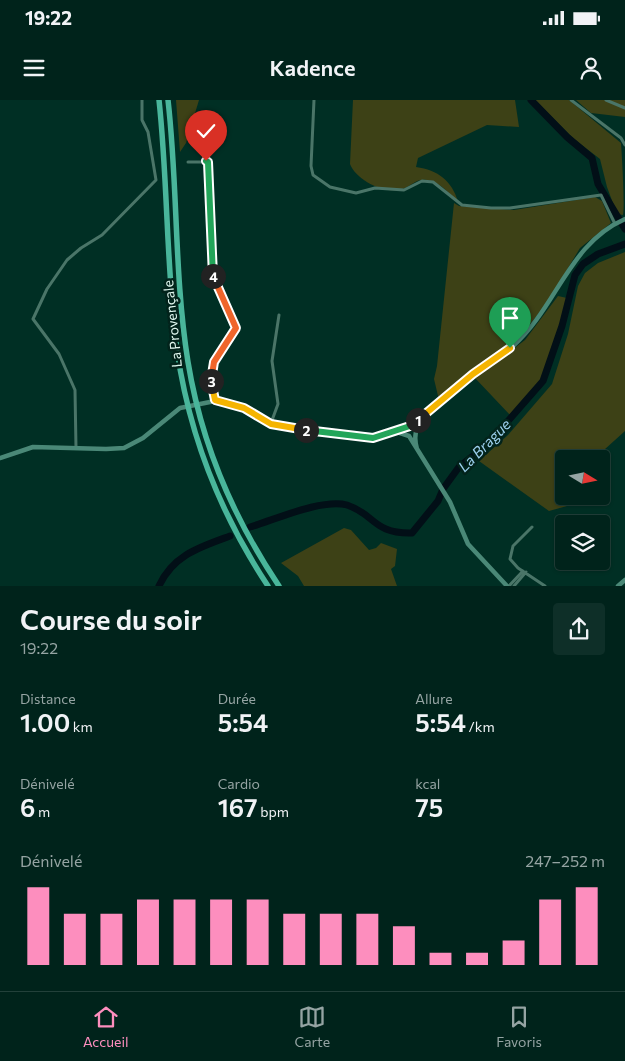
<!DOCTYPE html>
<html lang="fr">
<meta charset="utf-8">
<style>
:root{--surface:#00231b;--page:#0e2f28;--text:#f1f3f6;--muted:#95a4a3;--line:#22403a;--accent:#fd8ebe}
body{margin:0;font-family:Commissioner,sans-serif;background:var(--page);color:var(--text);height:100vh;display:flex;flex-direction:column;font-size:19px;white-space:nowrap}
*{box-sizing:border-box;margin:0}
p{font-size:16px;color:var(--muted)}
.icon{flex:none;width:28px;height:28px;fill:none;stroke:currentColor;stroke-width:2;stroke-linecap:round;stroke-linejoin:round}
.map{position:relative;height:486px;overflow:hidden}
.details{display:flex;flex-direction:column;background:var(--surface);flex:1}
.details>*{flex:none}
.needle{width:32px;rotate:100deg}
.tools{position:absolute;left:555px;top:350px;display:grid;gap:10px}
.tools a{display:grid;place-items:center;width:55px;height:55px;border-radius:5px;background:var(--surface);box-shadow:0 1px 4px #0004,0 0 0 1px var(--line);font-size:25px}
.pin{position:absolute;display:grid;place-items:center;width:42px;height:42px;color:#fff;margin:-51px -21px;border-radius:50% 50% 50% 0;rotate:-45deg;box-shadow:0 0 5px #0007}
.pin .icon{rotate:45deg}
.km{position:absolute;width:25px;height:25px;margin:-12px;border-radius:50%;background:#222;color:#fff;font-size:14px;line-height:25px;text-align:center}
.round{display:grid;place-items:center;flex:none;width:52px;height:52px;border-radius:5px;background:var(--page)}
.head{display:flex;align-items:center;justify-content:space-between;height:85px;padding:0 20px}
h1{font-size:28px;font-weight:600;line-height:38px}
.stats{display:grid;grid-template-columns:repeat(3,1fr);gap:8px;height:85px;padding:5px 20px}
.stats div{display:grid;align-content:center}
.stats b{font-size:25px;font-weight:600}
.stats small{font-size:14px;font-weight:400}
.stats p{font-size:14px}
.chart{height:140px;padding:10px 20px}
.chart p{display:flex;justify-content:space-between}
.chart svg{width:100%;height:90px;margin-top:5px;stroke:var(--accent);stroke-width:6}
.status{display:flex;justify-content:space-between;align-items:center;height:35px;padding:0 25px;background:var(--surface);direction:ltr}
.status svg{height:14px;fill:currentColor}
header{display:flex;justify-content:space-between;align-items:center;height:65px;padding:0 20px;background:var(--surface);font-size:22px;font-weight:600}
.tab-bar{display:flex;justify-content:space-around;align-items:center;height:70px;border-top:1px solid var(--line);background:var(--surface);font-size:14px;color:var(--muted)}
.tab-bar a{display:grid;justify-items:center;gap:2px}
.tab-bar .active{color:var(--accent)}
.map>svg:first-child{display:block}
.green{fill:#3d4116}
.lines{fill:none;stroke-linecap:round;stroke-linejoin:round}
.river{stroke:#020f17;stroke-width:7}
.street{stroke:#4a7568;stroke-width:3}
.secondary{stroke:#4a8877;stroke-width:4.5}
.highway{stroke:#49b69b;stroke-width:5.5}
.split-1-casing{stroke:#fff;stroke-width:10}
.split-2-casing{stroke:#fff;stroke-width:10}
.split-3-casing{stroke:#fff;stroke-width:10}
.split-4-casing{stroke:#fff;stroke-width:10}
.split-5-casing{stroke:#fff;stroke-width:10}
.split-1{stroke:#f5b400;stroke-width:6}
.split-2{stroke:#22a559;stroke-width:6}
.split-3{stroke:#f5b400;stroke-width:6}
.split-4{stroke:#f0652b;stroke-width:6}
.split-5{stroke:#22a559;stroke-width:6}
.labels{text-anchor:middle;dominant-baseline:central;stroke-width:5;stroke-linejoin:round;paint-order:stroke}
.street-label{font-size:14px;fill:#def5ed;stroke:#02231b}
.water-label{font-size:15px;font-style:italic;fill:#9dd0ee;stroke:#02231b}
</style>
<div class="status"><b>19:22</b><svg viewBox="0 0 49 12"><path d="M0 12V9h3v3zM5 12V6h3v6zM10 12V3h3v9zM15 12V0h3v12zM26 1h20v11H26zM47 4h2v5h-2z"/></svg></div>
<header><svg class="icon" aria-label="menu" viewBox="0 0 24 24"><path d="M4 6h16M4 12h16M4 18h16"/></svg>Kadence<svg class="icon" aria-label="person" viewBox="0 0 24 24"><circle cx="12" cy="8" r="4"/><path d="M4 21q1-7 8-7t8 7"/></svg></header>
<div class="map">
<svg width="625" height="486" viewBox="0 0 625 486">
<rect width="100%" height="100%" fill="#002f24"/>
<!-- green -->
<path class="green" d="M176,0H202H199L186,43L180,52Z
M353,0H515L519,27L487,25L418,58L416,67C438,70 452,81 458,102C448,93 442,83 427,80C416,78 412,86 402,89C385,95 356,80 350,64Z
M535,0H569L621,43C622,57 625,105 623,115L617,114L607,87L600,59L574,39Z
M576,0H625V17L591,13Z
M595,97L602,101L611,123L580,148L547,203L523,233L439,300L434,279L437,266L454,103L459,106L514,110Z
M625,152V331L594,359H564V396H574L567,406L549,411L479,361L508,335L552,284L568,234L578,186L585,173L598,163Z
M558,196L567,198L566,204L542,279L510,315L475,278L525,240Z
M344,428L351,430L369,450L376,448L381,443L397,449L395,466L391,469L397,486H304L298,476L281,463Z"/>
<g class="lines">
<!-- river -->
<path class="river" d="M531,0L567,37L592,58L598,84L625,129
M250,427C274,420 323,398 347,405C375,414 373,434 412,433L438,401L443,389L459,367L487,345L543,281L562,226L575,175L583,164L598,154L625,144
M159,486C173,455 200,447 230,436"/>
<!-- street -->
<path class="street" d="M314,0L311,66L313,75L330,87L356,93L375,88L404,90L422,81L433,82L462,105L491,108H510L601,95L615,124
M571,0L621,38L625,45
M606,0L625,8
M188,62H208L213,175L236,227L212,268L215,301
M271,323L278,304L272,261L279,215
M76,348L75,290L59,254L33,219L47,189L67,160L81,148L102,135L156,80L148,32L142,20V0
M532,427L513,446L510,459L518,468L545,486
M509,486L523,471
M514,486L526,472"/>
<!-- secondary -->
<path class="secondary" d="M397,332L409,336L450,402L468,444L507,486
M417,349C415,342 414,334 418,327C434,297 488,268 513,246C557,207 569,143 625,119
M0,358L33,347L106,349L124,348L143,338L180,308L215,301L235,304L266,321L279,326L361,337H378L413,325
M618,486L625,480"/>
<!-- highway -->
<path class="highway" d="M159,0C168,83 166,167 177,250C189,334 221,415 268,486
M168,0C178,87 174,175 188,262C201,342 234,419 279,486"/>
</g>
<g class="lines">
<!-- split-1 casing -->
<g class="split-1-casing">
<path id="split-1" d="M418,320L473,274L510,248"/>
</g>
<!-- split-2 casing -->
<g class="split-2-casing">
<path id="split-2" d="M306,330L373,338L413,325L418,320"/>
</g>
<!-- split-3 casing -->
<g class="split-3-casing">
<path id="split-3" d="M211,281L215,300L244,308L271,324L306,330"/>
</g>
<!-- split-4 casing -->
<g class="split-4-casing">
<path id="split-4" d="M211,281L214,262L236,228L213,176"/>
</g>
<!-- split-5 casing -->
<g class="split-5-casing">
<path id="split-5" d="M206,61L208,62L213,176"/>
</g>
<!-- split-1 -->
<use href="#split-1" class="split-1"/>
<!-- split-2 -->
<use href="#split-2" class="split-2"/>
<!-- split-3 -->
<use href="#split-3" class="split-3"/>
<!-- split-4 -->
<use href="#split-4" class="split-4"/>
<!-- split-5 -->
<use href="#split-5" class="split-5"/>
</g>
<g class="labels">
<!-- street labels -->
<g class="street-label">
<text transform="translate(172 224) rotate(-96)">La Provençale</text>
</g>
<!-- water labels -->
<g class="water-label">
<text transform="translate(484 345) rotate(-45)">La Brague</text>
</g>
</g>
</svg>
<div class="tools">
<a><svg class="needle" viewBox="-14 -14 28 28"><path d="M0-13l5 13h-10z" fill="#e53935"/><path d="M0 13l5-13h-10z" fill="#95a4a3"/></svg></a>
<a><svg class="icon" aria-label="layers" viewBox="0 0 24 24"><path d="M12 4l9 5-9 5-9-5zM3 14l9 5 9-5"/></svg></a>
</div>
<div class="pin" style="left:510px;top:248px;background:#1e9e55"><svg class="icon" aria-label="arrive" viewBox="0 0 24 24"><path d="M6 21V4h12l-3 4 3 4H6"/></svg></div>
<div class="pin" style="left:206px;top:61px;background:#d93025"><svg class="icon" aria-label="check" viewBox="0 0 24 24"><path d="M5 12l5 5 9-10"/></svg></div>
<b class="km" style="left:418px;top:320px">1</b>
<b class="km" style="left:306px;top:330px">2</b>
<b class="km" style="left:211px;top:281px">3</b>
<b class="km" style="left:213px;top:176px">4</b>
</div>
<section class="details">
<div class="head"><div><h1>Course du soir</h1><p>19:22</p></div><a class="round"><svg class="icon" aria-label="share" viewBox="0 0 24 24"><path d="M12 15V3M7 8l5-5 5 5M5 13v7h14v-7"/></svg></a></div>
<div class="stats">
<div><p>Distance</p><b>1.00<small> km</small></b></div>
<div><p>Durée</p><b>5:54</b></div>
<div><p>Allure</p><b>5:54<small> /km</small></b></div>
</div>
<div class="stats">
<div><p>Dénivelé</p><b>6<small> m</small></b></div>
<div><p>Cardio</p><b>167<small> bpm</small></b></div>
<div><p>kcal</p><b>75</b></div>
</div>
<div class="chart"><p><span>Dénivelé</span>247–252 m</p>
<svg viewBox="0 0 160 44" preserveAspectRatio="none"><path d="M5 44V6M15 44V19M25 44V19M35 44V12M45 44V12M55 44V12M65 44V12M75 44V19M85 44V19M95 44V19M105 44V25M115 44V38M125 44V38M135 44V32M145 44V12M155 44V6"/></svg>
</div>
</section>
<nav class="tab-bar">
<a class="active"><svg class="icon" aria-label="home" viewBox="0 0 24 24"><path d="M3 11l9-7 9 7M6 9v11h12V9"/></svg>Accueil</a>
<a><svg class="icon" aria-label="map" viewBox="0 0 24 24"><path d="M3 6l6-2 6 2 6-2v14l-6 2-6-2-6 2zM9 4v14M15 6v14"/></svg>Carte</a>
<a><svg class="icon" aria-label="saved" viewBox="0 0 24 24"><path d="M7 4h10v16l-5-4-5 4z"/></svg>Favoris</a>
</nav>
